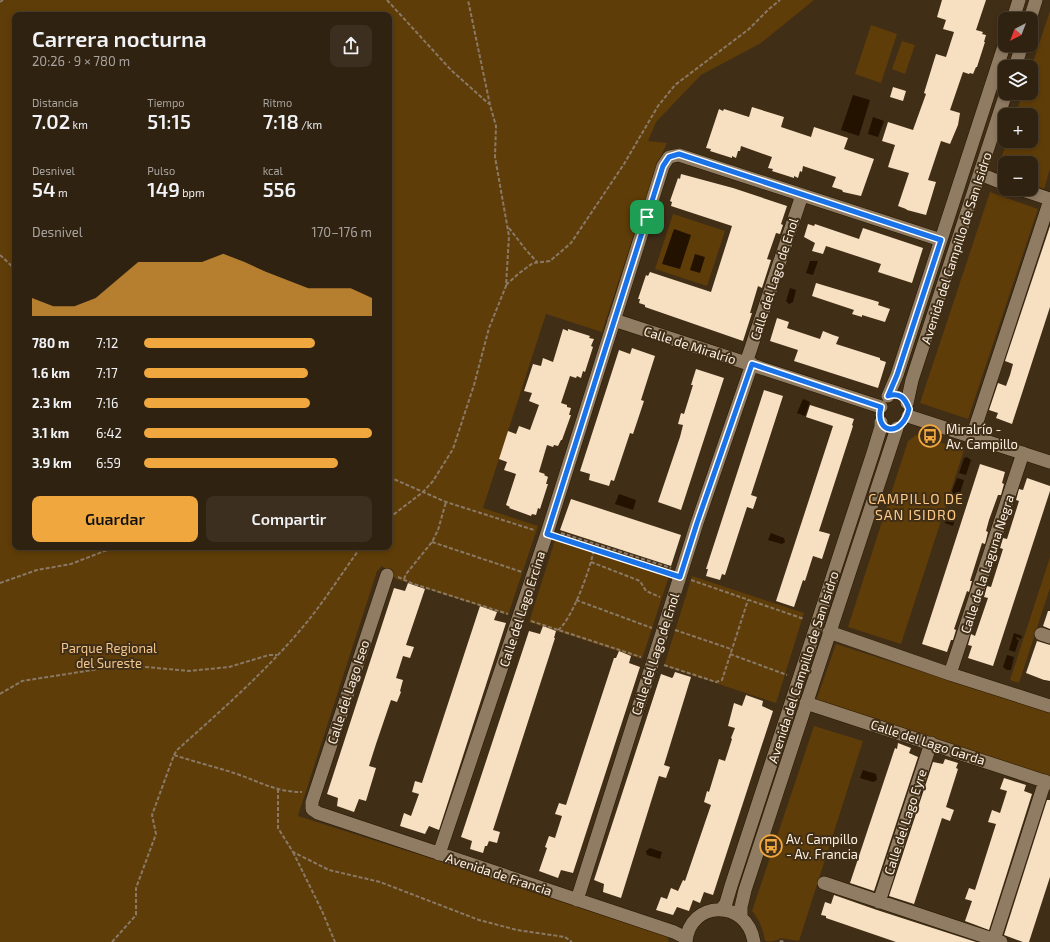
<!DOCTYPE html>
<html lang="es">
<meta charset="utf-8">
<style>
:root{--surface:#302211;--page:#3c2f1f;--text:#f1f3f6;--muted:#a8a49f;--line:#4b3f31;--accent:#efa73e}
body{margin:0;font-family:"Exo 2",sans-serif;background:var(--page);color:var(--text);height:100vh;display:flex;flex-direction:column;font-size:15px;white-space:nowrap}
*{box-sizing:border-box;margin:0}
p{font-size:13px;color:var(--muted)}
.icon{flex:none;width:22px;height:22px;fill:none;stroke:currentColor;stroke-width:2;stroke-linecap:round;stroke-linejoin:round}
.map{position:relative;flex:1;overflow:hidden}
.panel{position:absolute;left:12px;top:12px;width:380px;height:538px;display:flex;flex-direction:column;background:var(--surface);border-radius:8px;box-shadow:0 2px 6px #0003,0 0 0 1px var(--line)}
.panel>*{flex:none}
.needle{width:26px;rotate:222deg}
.tools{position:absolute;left:998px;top:12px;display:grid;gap:8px}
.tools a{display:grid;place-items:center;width:40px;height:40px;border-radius:8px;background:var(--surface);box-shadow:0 2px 6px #0003,0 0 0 1px var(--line);font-size:20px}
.pin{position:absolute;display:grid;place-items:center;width:34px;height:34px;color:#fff;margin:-17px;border-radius:8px;box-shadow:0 2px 6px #0006}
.round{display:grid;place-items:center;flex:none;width:42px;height:42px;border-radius:8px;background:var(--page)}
.head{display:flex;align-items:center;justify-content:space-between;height:68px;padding:0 20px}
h1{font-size:22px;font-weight:600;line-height:30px}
.metrics{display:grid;grid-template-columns:repeat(3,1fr);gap:6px;height:68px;padding:4px 20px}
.metrics div{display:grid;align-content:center}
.metrics b{font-size:20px;font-weight:600}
.metrics small{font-size:11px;font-weight:400}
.metrics p{font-size:11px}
.chart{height:112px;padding:8px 20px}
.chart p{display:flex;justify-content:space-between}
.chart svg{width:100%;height:72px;margin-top:4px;fill:var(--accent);opacity:.7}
.action{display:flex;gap:8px;margin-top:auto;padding:8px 20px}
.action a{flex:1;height:46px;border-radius:8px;background:var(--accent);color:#111;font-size:16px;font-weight:600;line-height:46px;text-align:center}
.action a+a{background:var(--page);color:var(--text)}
ul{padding:0 20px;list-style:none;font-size:13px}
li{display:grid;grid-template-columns:64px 48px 1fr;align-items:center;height:30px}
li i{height:10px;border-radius:5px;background:var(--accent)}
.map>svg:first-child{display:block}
.green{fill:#5f3d08;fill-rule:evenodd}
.water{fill:#231200}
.building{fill:#f7dfc1}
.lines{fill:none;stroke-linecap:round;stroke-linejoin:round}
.minor-casing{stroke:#261601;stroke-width:14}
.path{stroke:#897966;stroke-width:2;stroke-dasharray:4 2;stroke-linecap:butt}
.minor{stroke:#907c63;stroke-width:13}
.route-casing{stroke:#fff;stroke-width:8}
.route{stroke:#1a73e8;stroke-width:5}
.labels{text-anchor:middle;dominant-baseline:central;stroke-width:4;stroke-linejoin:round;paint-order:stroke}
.street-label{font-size:13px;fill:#fcf0e2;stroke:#402e17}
.poi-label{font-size:13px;fill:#fcf0e2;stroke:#402e17;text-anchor:start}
.park-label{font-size:13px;fill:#f4c68e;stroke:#402e17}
.neighbourhood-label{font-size:14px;letter-spacing:1px;fill:#fdc989;stroke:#402e17}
</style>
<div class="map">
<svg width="1050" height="942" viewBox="0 0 1050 942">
<rect width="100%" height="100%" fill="#402e17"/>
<!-- green -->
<path class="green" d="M0,0H814L761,43L701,75L656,122L648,141L667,143L655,170L602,332L546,314L483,508L538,526L508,615L396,579L382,566L377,571L298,816L645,927L668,936V940L670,942H0ZM15,15H389V547H15Z
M1050,11V169L1044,189L1031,184V163H1005V164L1000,162L1007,141H1031V115H1015L1023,93H1031V68Z
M871,25L897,34L881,83L855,74Z
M902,41L915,45L905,74L892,69Z
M990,192L1038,209L968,419L920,403Z
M673,214L725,231L707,286L655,269Z
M916,435L964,450L901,644L848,627L908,441Z
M557,534L671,570L642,659L529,622Z
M1050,557V588L1019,683L1010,680Z
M692,576L804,613L776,703L664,666Z
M836,644L1050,713V778L816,701Z
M814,726L863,741L799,941L781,938C775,941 772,942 765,941C763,929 760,921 752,911Z"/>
<!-- water -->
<path class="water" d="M853,95L870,100L859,136L841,130Z
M873,117L884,121L878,137L868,134Z
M674,229L691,235L680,269L662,264Z
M695,254L705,257L700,273L690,270Z
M810,261H818L813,275L806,273Z
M790,288L796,290L793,302L789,304L786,301Z
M803,399L810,402L805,416L797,413Z
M967,457L971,460L966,475L959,473L964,458Z
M957,478L964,480L960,493L957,495L953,494L952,491Z
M619,494L636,500L633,510L615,504Z
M947,510L953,512L951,519L954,517L955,519L953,526L945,523L943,520Z
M771,533L784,538L785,542L782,544L768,540Z
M1014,633L1022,636L1021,639L1017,637L1016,639L1019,640L1015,652L1009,650Z
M1007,655L1014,657L1011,670H1007L1003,667Z
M863,770L876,774L877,780L873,782L860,778Z
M650,848L662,852L660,859L647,855L646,851Z"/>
<!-- building -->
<path class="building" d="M942,0H986L976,30L983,32L982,34L986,35L984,42H985L977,67H976L973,74L970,73L969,74L963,72L950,110L960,113L958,125L950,144L941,141L928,180L936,182L926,215L907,210L906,209L898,206L909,173L888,167L895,145L882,141L888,122L913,130L926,94L924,93L936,54L946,57L954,32L943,29L946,20L937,17Z
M893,87L906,91L903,101L890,97Z
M752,107L784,117L781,127L811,137L814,127L848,138L844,149L874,159L861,196L843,192L842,190L832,187L836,177L803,166L802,172L800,171L798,178L794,176V178L772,171L773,169L768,168L772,157L741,146L740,151H738L736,158L732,156V158L710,151L711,149L706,148L719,109L723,111L724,109L749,117Z
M681,174L733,188L787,206L781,224L783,225L780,234L776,233L767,259L771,260L762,288L758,286L750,313H752L743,341L645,307V305L639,303L640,299H638L646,275L648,276L650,272L711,292L732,226L671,206L672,202L670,201L678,178L680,179Z
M808,224L814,226L815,224L859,239L863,228L923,248L912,283L878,272L881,264L826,246L823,254L812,251L815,243L804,237Z
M1050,226V307L1012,424L996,418L998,413L989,410L998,383L1006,386L1010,375L1013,364L1005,361Z
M816,283L879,302L878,305L890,309L885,322L862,315V317L852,314L854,310L812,296Z
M777,318L789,322L787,328L820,339L823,331L833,335L839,337L836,344L880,358V360L886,362L878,388L794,361L798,350L770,341Z
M563,329L568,331V329L590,336L589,338L594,339L591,346L593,347L585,372L583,371L581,378L577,376L576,378L570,376L561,403L567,405V407L571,408L569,415H571L562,440H561L558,446L554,445L553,447L547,445L539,472L545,474L544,475L548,477L546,484H548L540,509L538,508L536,515L532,514L531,516L509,508L510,507L506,505L516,474L504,470L507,462L499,459L508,431L516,434L519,426L530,430L539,405L529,401L532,393L524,391L533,364L541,366L543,358L553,362Z
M632,348L655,356L641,400L644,401L633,434L630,433L614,481L611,480L609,486L589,480L590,474L580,471L619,350L630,354Z
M696,369L724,378L681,510L658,502L680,437L683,425L678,424L681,413L684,414L693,385H691Z
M764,390L783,396L751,495L757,497L753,509L747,507L725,575L722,574L720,580L706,576L708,569H706Z
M810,405L854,419L852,425L853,426L819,531L830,534L822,559L813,556L805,581L803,580L794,607L776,601L833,426L806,417Z
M980,464L1005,472L1002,483L1004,484L1001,495H998L989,520L986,531L988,532L985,544L982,543L970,581H972L969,592L967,591L954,629L956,630L953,640H951L947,652L922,644Z
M1027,478L1050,486V491L993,666L968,658L972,646L968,645L971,634L975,636L988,598L984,597L987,586L991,587L1003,549L1000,548L1003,538L1007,539L1019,501L1016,500L1019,489L1023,490Z
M571,499L681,535L671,566L560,530Z
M408,583L425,589L406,645L414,647L410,658L403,656L396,678L403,680L400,691L401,692L397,702L391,700L376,744L369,766L376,768L366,801L359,799L354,812L337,806L338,798L327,794L394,588L405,591Z
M480,606L497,612L494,620L506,623L439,830L429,826L425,834L400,826L404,813L411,816L419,794L412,792L415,781L422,783Z
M1048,611H1050V629L1043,626Z
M543,626L556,631L554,638H555L493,830L500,832L497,843L489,841L487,846H485L483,853L470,849L472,841L461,837L529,631L540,634Z
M1037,641L1050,645V681L1045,680H1044L1026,673Z
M619,651L631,656L629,663L640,667L573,873L561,870L558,878L539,871L547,848L545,847L549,836L555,838L562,816L555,814L559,803L566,805L614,658H616Z
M675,672L691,677L664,765L670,767L666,778L659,776L621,898L603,892L604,884L594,880L661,674L672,678L673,677Z
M746,695L763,701L762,706L773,711L713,895L704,892L700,903L693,900L689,911L677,907L673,915L656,910L661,897L667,899L671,888L678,891L683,880L685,881L711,805L704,802L707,791L709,792L719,759L725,761L732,739L731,738L735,728L728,726L734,703L742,706Z
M898,743L911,748L909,753L918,757L874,891L850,883L895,748L897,749Z
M945,759L958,763L956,768L958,769L946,807L954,810L950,821L942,818L914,904L889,896L933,762L943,764Z
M1004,778L1026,785L1024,791L1032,794L989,930L965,921L972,901L965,899L969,888L975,890L996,824L988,822L992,810L1000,813L1007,791L1000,789Z
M1047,800H1050V877L1029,942H1023L1004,935Z
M834,895L877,910L976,942H896L826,918V916L821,915L825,902L831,904Z"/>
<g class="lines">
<!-- minor casing -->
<g class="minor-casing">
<path id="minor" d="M1013,19L1019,0
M1030,19L1036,0
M1015,67L1022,45
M980,174L1005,184
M1020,189L1050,199
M614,320L881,407
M746,363L802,195
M888,396L897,375L1005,43
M907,403L912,380L1006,93
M908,416L1050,462
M972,437L1050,200
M387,575L312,802V809L318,813L674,932L686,938
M829,632L950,674L1050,706
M1041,634L1050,637
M950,674L1023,453
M806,703L1050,783
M439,854L547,533L663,166L669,157L679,155L941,240
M824,883L1001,942
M577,900L697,523L752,364
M879,902L931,743
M721,910L726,903L731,886L873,453L881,427V422
M741,916V907L745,890L897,428
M994,940L1045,781
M686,942C689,900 747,898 754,942"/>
</g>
<!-- path -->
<path class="path" d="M387,0L451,70L489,104
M0,2L3,0
M509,228L526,250L537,262
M0,255L15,269
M506,285L518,274L533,263L550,261L571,243L624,164L658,106L675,85L749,29L769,9L780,0
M389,477L446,502L534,530
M389,518L423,492L433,481L453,449L474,385L489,328L506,286L509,236L495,157L496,126L490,105L468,0
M561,533L671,568
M558,537L668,573
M432,542L522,572
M591,562L640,581L646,591L660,597
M398,577L411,583L508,614
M404,579L406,574L432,542L438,530L446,502
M691,580L804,619
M0,583L37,570L71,564L115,547
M576,600L652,628
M531,621L641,657
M558,630C572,620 591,567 594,549
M675,630L731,649
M730,654L787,675
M664,665L716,682L722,680L748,600
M0,694L22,681L125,665L189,671L229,667L269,655H277
M174,755L177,750C223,709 273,665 311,617C329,594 344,570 361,547
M278,789V828L293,852L329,870L380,882L479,920L517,930L565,937L572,942
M293,852L322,911L335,942
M112,942L136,915V888L156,834L152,815L174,755C195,762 216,767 237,774C260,782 276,792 302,792
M780,942L781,941L785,942"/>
<!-- minor -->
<use href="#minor" class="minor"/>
</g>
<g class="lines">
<!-- route casing -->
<g class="route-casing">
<path id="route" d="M679,154L941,240L897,375L888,396C900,392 905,398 909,409C902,438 874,434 881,407L752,364L697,523L680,577L547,534L663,166L669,157Z"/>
</g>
<!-- route -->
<use href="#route" class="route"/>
</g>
<!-- icons -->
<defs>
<g id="bus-ring" transform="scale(1.15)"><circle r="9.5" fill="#402e17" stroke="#efa73e" stroke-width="1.5"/><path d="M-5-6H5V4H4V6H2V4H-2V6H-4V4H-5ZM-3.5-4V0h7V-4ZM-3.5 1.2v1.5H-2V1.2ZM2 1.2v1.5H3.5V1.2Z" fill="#efa73e"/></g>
</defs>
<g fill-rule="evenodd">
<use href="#bus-ring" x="930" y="436"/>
<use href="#bus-ring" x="771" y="846"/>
</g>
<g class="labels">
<!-- street labels -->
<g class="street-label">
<text transform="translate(956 248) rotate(-72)">Avenida del Campillo de San Isidro</text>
<text transform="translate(774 279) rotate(-72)">Calle del Lago de Enol</text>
<text transform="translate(690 345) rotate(18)">Calle de Miralrío</text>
<text transform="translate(987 564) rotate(-72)">Calle de la Laguna Negra</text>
<text transform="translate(522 609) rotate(-72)">Calle del Lago Ercina</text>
<text transform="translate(655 654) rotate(-72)">Calle del Lago de Enol</text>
<text transform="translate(803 667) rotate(-72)">Avenida del Campillo de San Isidro</text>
<text transform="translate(348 692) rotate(-72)">Calle del Lago Iseo</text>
<text transform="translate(928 742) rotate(18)">Calle del Lago Garda</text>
<text transform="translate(905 822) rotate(-72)">Calle del Lago Eyre</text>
<text transform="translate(499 874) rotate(18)">Avenida de Francia</text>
</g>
<!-- poi labels -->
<g class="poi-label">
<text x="946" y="429">Miralrío -<tspan x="946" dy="15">Av. Campillo</tspan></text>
<text x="786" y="839">Av. Campillo<tspan x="786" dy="15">- Av. Francia</tspan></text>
</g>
<!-- park labels -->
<g class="park-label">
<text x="109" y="648">Parque Regional<tspan x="109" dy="15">del Sureste</tspan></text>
</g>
<!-- neighbourhood labels -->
<g class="neighbourhood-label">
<text x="916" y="498">CAMPILLO DE<tspan x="916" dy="16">SAN ISIDRO</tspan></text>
</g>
</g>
</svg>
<div class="tools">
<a><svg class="needle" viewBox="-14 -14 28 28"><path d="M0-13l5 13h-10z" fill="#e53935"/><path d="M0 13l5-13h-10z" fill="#a8a49f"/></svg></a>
<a><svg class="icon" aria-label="layers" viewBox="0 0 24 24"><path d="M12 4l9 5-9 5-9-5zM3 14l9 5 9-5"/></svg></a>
<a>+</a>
<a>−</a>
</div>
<div class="pin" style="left:647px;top:217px;background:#1e9e55"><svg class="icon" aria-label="arrive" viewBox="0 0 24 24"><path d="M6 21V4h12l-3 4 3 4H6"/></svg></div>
<section class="panel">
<div class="head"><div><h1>Carrera nocturna</h1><p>20:26 · 9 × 780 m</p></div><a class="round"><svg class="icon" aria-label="share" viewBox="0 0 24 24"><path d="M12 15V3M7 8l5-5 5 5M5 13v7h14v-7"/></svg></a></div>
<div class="metrics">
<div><p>Distancia</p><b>7.02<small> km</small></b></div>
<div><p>Tiempo</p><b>51:15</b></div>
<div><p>Ritmo</p><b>7:18<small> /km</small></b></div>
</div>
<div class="metrics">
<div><p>Desnivel</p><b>54<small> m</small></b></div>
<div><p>Pulso</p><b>149<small> bpm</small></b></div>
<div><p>kcal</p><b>556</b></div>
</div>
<div class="chart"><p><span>Desnivel</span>170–176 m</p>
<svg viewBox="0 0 160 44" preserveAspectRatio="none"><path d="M0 44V33L10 38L20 38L30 33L40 22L50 11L60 11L70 11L80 11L90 6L100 11L110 17L120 22L130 27L140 27L150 27L160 33V44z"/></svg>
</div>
<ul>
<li><b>780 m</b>7:12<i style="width:75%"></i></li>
<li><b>1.6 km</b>7:17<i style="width:72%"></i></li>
<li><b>2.3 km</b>7:16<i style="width:73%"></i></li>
<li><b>3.1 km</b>6:42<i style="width:100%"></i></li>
<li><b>3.9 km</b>6:59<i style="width:85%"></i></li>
</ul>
<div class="action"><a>Guardar</a><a>Compartir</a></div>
</section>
</div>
